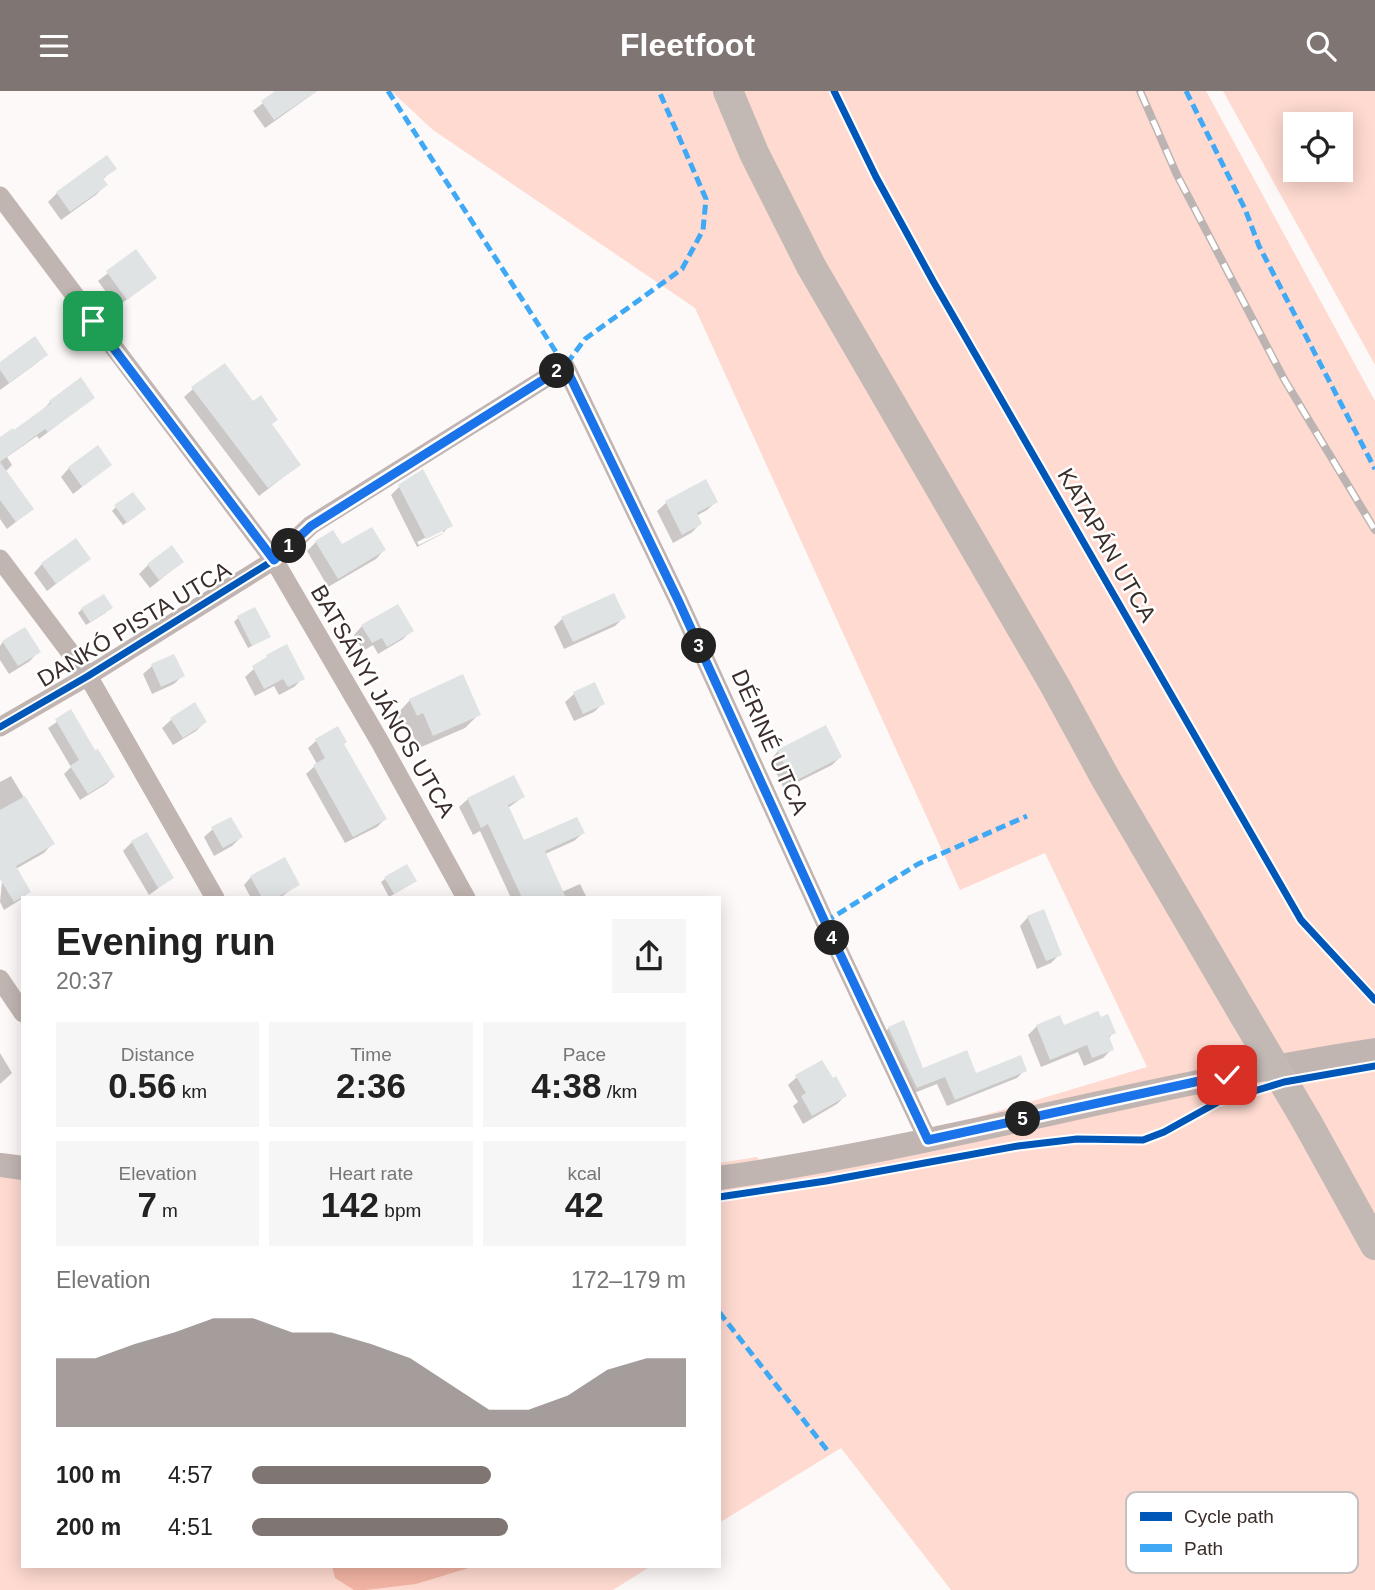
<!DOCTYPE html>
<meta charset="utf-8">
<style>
:root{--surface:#fff;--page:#f6f6f6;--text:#222;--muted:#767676;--accent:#7f7572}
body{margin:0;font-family:Arial,sans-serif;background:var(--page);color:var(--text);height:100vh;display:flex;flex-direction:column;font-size:26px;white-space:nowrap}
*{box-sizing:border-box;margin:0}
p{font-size:23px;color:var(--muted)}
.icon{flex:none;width:38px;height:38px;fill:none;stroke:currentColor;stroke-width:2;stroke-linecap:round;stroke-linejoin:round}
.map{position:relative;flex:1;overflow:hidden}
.side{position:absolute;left:21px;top:805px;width:700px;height:672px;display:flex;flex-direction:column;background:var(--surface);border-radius:0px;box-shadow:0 4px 18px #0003}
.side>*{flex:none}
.tools{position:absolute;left:1283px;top:21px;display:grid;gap:14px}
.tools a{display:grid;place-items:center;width:70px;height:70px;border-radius:0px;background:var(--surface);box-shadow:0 4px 18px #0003;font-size:35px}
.pin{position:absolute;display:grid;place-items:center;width:60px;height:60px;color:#fff;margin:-30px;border-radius:14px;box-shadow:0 4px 10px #0006}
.km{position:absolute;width:35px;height:35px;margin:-18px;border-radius:50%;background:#222;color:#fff;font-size:19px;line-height:35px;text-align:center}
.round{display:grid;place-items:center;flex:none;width:74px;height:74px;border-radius:0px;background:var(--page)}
.overview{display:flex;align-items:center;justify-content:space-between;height:119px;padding:0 35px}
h1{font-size:38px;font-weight:600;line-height:52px}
.stats{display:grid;grid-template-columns:repeat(3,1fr);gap:10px;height:119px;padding:7px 35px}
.stats div{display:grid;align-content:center;border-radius:0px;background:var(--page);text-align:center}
.stats b{font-size:35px;font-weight:600}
.stats small{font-size:19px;font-weight:400}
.stats p{font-size:19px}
.chart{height:196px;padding:14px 35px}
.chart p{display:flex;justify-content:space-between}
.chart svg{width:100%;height:126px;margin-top:7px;fill:var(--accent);opacity:.7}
ul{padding:0 35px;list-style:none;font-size:23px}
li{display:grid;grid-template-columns:112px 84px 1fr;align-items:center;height:52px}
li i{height:18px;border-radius:9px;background:var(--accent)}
header{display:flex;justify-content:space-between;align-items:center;height:91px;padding:0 35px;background:var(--accent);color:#fff;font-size:32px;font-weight:600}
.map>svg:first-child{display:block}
.green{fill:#fedad0;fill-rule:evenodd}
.water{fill:#f2b4a4}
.shadow{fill:#0003;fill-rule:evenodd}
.building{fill:#dfe3e4}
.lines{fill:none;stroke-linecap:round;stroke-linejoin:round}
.minor{stroke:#c1b5b2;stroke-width:19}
.tertiary{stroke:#c1b5b2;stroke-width:24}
.primary{stroke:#c2b8b4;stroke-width:30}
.rail-casing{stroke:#bcb4b2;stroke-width:8}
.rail{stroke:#fff;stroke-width:5;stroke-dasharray:16;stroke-linecap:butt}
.primary-bridge{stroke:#c2b8b4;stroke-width:30}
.quiet{stroke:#3fa9f5;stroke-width:5;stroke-dasharray:10 5;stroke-linecap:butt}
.cycleway-casing{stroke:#fff;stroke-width:11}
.cycleway{stroke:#0057b8;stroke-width:7}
.route-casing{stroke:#fff;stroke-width:14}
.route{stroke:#1a73e8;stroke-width:9}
.labels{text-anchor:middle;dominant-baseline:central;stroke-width:5;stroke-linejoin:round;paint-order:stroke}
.street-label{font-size:23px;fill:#3b2e2a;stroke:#fff}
.key{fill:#fff;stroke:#c4c0bf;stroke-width:2}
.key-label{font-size:19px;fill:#3b2e2a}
</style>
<header><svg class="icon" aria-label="menu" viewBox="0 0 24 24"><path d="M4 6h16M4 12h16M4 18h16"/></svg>Fleetfoot<svg class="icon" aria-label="search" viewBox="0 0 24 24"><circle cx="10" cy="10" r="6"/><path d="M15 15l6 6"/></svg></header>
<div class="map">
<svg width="1375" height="1499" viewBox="0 0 1375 1499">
<rect width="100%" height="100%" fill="#fdf9f8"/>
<!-- green -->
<path class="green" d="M391,0H1206L1375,310V1499H951L841,1357L719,1432V1072L757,1066L764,1075L898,1050L1147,976L1045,762L960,799L695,217L433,39Z
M1223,0H1375V274ZM1295,33H1340V79H1295Z
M0,1062L23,1065V1475H651L613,1499H0Z"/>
<!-- water -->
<path class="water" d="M332,1475H475L416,1493L366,1499H354L335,1487Z"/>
<!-- shadow -->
<path class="shadow" d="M278,0H317L265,37L253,20Z
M115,77L102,89L105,94L97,103L61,129L48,111L57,102Z
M136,160L155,187L117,216L98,190Z
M46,263L37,272L0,299V273Z
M81,289L93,307L39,348L37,345L7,366L12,374L5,381L32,418L7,438L0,428V349L42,320L50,311Z
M193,298L270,334L299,374L259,405L184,306Z
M110,374L73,403L61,386L69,377Z
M706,391L716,411L707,419L696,425L700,433L691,442L673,452L657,420L666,412Z
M400,395L450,434L442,443L417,456L391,404ZM443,438V442L419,454L417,451Z
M116,416L140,422L123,434L112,420Z
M316,451L342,456L384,459L376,468L328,496L307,460Z
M88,468L47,500L34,482L42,473Z
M182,471L150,497L139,483L148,474Z
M82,518L107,521L86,534L78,522Z
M238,527L269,546L248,557L234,531Z
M623,527L615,535L564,558L554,536L562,528Z
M362,535L412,539L403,548L378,563L373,554L363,560L354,544Z
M3,551L38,561L30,570L9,583L0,569V555Z
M174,565L182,585L174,593L152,603L143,583L152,575Z
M267,566L303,587L294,596L279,604L274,595L255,605L245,586Z
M574,603L603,612L594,621L574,630L565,611Z
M410,609L479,623L465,637L419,657L409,635L403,638L397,623Z
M194,614L205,631L196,640L173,654L162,637L171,629Z
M71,621L94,662L113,686L106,693L80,709L64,683L71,676L48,637Z
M337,637L342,654L385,728L377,736L345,752L306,683L317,673L308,657L316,650Z
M778,660L840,666L832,674L784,698L770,669Z
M11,685L52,753L44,762L5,784L0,776V691Z
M523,706L508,717L523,751L583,742L574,750L545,763L562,801L580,793L587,807H511L480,740L473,744L459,716L468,708Z
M213,738L241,746L232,755L214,765L204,746Z
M132,751L172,787L149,804L123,760Z
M251,786L298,793L280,807H251L244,794Z
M385,788L411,793L389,806L381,791Z
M2,791L29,801L20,809L4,819L0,811Z
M1028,826L1060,863L1051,872L1037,878L1020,835Z
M1037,935L1114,941L1108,948L1112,958L1103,967L1084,975L1078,961L1041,976L1028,944Z
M889,937L922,979L975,984L1025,979L1017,987L947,1015L937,993L909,1004L881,945Z
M0,962L12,982L0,993Z
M797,986L832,989L845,1005L837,1013L803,1033L793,1015L798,1011L788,994Z"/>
<!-- building -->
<path class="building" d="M275,0H317L274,29L261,10Z
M107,64L117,78L103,87L108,94L70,121L56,101Z
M136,158L157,187L127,209L106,180Z
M35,245L48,264L9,292L0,279V271Z
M225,272L253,310L261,304L278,329L272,333L301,374L268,397L191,296Z
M81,286L95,307L48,341L45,338L0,371L34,418L16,431L0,409V346L13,337L14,339L51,312L49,310Z
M98,354L112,374L82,396L68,376Z
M423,378L453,435L426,448L398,394Z
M706,388L718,411L697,422L702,433L682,444L665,410Z
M133,401L146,418L127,432L114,414Z
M372,436L386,459L338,488L315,450L333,439L342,453Z
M76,447L91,468L56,493L41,472Z
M172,454L184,471L159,489L147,473Z
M614,502L626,527L573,551L561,526Z
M104,503L113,517L90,531L81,517Z
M398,513L414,540L387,556L382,547L372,552L361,534Z
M255,516L271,546L252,555L237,525Z
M25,536L41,561L18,575L2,550Z
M287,553L305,588L288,596L283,588L264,598L252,575L267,566L266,564Z
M174,563L185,585L161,596L151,573Z
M463,583L481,624L433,645L423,622L417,625L409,608Z
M595,591L605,613L583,623L573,601Z
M195,611L207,631L183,647L170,627Z
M71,618L95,659L98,658L115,686L88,703L70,675L79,669L55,628Z
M826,634L842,666L793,691L777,659Z
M338,635L347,651L344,653L387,728L353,746L313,674L325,667L315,648Z
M514,684L525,706L508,714L524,749L577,726L585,742L545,760L566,807H522L488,733L481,737L467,707Z
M25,705L55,753L16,775L31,801L14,811L0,788V719Z
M231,726L243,746L223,757L211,736Z
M147,741L174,787L158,797L131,750Z
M285,766L300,794L276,807H262L250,785Z
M407,773L417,790L394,803L384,786Z
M1044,818L1062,864L1046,870L1027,825Z
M1098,920L1101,926L1108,923L1116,942L1109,945L1114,959L1092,967L1087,954L1050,969L1036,934L1060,924L1064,934Z
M904,929L923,977L967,959L976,982L1021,964L1027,980L955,1009L945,986L917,997L888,936Z
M822,969L833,987L836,985L847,1005L812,1025L801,1005L806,1002L795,984Z"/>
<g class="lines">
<!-- minor -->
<path class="minor" d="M0,105L274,469L380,651L466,807
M0,468L88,585L215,807
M0,636L88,585L274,469L311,434L565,275L678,509L825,831L928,1049
M0,888L23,922"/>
<!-- tertiary -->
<path class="tertiary" d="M0,1074L23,1077
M719,1087C940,1055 1155,992 1375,959"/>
<!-- primary -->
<path class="primary" d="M728,0L754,62L811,175L1054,593L1107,690L1244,924
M1307,1031L1375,1154"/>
<!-- rail casing -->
<g class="rail-casing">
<path id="rail" d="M1140,0L1177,84L1284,288L1375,439"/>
</g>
<!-- rail -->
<use href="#rail" class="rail"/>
<!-- primary-bridge -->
<path class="primary-bridge" d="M1244,924L1307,1031"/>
<!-- quiet -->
<path class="quiet" d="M388,0L565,275L585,248L682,178L703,139L706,108L659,0
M1186,0L1245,118L1259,155L1375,378
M825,831L918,773L1027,725
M719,1221L827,1359"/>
<!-- cycleway casing -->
<g class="cycleway-casing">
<path id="cycleway" d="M834,0L876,86L933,190L1301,829L1375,909
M0,636L88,585L274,469L311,434L565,275L678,509L825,831L928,1049
M719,1106L826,1090L1018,1055L1077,1048L1143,1049L1164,1041L1218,1011L1284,991L1375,975"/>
</g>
<!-- cycleway -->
<use href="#cycleway" class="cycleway"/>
</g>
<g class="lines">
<!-- route casing -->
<g class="route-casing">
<path id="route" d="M93,230L274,469L311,435L565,275L678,509L825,831L928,1049L1227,984"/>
</g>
<!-- route -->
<use href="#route" class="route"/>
</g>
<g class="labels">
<!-- street labels -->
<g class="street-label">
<text transform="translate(1107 454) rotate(60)">KATAPÁN UTCA</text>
<text transform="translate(134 533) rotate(-31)">DANKÓ PISTA UTCA</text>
<text transform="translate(383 610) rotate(60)">BATSÁNYI JÁNOS UTCA</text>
<text transform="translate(770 651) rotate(66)">DÉRINÉ UTCA</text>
</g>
</g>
<!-- legend -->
<rect x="1126" y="1401" width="232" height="81" rx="10" class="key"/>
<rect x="1140" y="1421" width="32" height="9" fill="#0057b8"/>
<rect x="1140" y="1453" width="32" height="8" fill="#3fa9f5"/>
<g class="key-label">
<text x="1184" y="1432">Cycle path</text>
<text x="1184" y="1464">Path</text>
</g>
</svg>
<div class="tools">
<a><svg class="icon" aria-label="locate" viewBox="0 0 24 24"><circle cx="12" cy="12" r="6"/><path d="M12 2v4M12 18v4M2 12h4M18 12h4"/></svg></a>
</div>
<div class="pin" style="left:93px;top:230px;background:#1e9e55"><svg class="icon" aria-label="arrive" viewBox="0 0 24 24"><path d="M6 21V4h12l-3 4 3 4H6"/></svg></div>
<div class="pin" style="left:1227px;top:984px;background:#d93025"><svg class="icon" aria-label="check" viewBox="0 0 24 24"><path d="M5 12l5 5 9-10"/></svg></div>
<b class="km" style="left:289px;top:455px">1</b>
<b class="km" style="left:557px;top:280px">2</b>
<b class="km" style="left:699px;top:555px">3</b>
<b class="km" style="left:832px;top:847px">4</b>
<b class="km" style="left:1023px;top:1028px">5</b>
<section class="side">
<div class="overview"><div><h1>Evening run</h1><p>20:37</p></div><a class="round"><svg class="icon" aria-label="share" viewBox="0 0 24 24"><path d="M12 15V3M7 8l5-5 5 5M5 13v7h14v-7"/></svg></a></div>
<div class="stats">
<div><p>Distance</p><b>0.56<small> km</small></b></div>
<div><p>Time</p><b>2:36</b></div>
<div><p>Pace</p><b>4:38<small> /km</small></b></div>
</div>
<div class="stats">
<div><p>Elevation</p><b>7<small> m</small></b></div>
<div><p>Heart rate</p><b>142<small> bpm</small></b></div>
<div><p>kcal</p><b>42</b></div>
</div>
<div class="chart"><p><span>Elevation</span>172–179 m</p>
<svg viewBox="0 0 160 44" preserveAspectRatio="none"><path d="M0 44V20L10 20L20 15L30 11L40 6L50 6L60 11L70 11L80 15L90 20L100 29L110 38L120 38L130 33L140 24L150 20L160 20V44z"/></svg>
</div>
<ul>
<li><b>100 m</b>4:57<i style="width:55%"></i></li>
<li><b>200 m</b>4:51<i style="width:59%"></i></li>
</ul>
</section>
</div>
